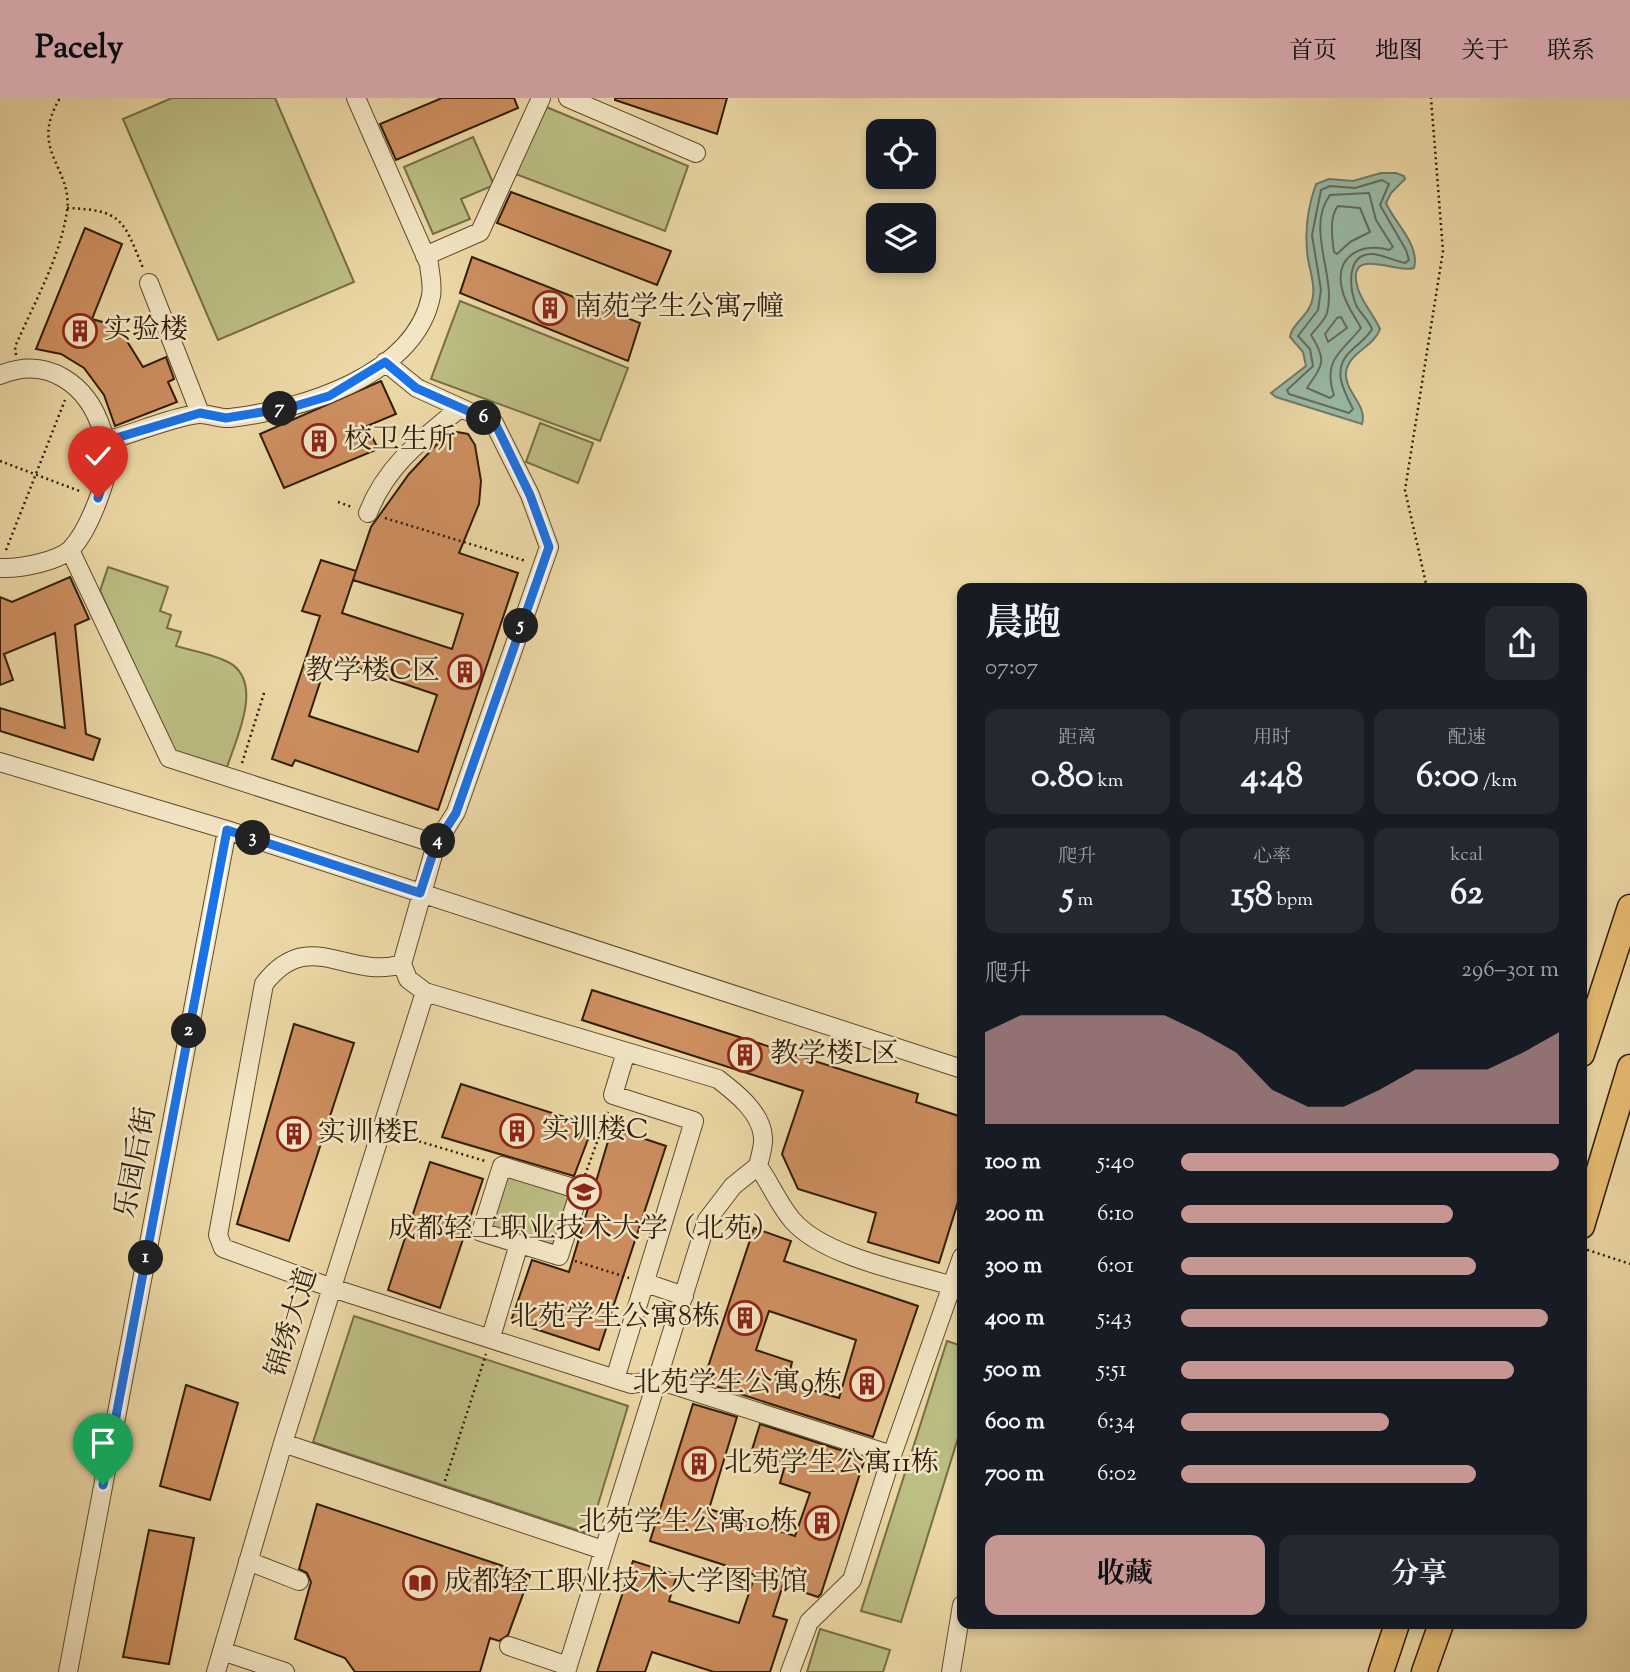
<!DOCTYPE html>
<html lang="zh">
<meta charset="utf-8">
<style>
:root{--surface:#171b24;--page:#242831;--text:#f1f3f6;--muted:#9ea1a6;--accent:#c59692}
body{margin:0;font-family:"Sorts Mill Goudy","Noto Serif SC",serif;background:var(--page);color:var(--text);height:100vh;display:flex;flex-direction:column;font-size:26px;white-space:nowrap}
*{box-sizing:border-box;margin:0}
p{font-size:23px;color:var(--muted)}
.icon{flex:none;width:38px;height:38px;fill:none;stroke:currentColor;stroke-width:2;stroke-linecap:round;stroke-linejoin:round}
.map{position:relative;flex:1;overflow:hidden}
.sheet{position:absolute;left:957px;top:485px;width:630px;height:1046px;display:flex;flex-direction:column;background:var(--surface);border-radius:14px;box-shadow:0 4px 10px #0003}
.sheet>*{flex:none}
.fabs{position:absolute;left:866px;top:21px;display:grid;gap:14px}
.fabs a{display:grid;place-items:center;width:70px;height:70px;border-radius:14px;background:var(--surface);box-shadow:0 4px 10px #0003;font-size:35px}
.pin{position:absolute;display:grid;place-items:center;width:60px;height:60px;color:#fff;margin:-72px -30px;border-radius:50% 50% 50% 0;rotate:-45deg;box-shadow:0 0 7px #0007}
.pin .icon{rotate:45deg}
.km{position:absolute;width:35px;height:35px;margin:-18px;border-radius:50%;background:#222;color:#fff;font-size:19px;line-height:35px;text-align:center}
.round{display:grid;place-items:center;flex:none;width:74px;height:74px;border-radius:14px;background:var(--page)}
.summary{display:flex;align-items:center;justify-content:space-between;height:119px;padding:0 28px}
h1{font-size:38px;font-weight:700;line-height:52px}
.metrics{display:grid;grid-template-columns:repeat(3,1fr);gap:10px;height:119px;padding:7px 28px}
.metrics div{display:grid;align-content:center;border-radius:14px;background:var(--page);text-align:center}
.metrics b{font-size:35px;font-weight:700}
.metrics small{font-size:19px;font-weight:400}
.metrics p{font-size:19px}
.chart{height:196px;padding:14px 28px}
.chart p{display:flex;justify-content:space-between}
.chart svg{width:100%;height:126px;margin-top:7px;fill:var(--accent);opacity:.7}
.cta{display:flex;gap:14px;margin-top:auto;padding:14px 28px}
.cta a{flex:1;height:80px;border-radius:14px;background:var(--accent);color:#111;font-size:28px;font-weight:700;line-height:80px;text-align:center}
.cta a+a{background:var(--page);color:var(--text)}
ul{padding:0 28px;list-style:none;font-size:23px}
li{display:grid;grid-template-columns:112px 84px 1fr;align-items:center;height:52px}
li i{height:18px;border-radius:9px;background:var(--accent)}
header{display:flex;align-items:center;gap:42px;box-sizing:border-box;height:98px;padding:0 35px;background:var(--accent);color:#111}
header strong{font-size:33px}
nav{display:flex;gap:38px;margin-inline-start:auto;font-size:24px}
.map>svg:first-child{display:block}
.green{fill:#bcbe84;stroke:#766e46;stroke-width:2}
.water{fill:#99baa8;stroke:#6f7b68;stroke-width:2}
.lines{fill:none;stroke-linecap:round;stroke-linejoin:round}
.shore{stroke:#646c58;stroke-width:2}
.building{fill:#ce8f60;stroke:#2f1d07;stroke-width:2;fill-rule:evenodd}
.minor-casing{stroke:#5e4c2f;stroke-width:20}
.highway-casing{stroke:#2f1d07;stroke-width:27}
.path{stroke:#2f1d07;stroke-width:2.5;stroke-dasharray:2 3.5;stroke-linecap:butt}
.minor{stroke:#f3e6c5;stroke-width:18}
.highway{stroke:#e6bc73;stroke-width:24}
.route-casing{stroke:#fff;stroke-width:14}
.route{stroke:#1a73e8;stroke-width:9}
.labels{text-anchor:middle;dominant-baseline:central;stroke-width:5;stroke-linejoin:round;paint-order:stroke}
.poi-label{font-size:28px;fill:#2f1d07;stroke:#f3e6c5;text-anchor:start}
.street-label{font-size:28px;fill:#2f1d07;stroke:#f3e6c5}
</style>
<header>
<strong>Pacely</strong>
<nav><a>首页</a><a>地图</a><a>关于</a><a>联系</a></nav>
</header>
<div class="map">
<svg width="1630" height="1574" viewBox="0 0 1630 1574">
<rect width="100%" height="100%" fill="#ecd8a6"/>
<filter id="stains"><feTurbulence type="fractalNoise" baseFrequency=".00286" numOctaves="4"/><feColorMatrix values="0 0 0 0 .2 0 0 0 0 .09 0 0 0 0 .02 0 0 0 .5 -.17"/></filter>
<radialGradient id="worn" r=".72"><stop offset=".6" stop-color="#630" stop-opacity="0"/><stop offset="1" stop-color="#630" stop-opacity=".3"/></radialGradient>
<!-- green -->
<path class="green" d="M172,0H275L354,184L218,242L123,21Z
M544,8L688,68L665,133L513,75Z
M473,39L494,87L461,101L470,121L433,136L404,69Z
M460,203L628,270L600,343L431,281Z
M540,325L593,345L578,385L526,364Z
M108,469L168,489L160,513L171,517L167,530L181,534L176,548C193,553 213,556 228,564C265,583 236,641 227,669L174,653L100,493Z
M507,1077L569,1097L553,1147L490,1129Z
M354,1218L628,1308L589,1436L313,1344Z
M947,1243L962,1248V1327L901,1524L861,1513Z
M820,1531L890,1552L883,1574H807Z"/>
<!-- water -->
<path class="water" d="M1381,75H1396L1404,78L1405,81L1391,95L1386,105C1395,126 1420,146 1414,170C1399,177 1344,145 1358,191C1363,206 1374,217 1380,231C1374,249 1349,254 1346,274C1344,294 1368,307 1362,326L1276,299L1271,295L1306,268L1303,254L1290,239C1292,224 1311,218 1313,198C1315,186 1310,173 1308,161C1304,134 1307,111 1316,86L1329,81L1353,83Z"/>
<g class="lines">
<!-- shore -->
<path class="shore" d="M1382,82L1389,86L1380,107L1406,152L1409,162L1405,165C1395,163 1383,157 1373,156C1345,155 1349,193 1357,209C1362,217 1369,223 1372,231C1368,239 1359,245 1353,251C1331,269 1342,290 1353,311L1349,315L1289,296L1287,292L1313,268L1310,251L1298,238L1318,212L1321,192L1312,137L1321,92L1330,88L1355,90Z
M1369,95L1376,122L1393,149L1389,152C1362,144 1334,158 1342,191C1345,206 1354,217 1361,230C1342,254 1322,261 1334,297L1330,300L1307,290C1322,267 1328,264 1311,237C1316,230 1324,224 1327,215C1337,179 1305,130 1330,97Z
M1338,108L1360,110L1370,134L1350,144L1337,156L1334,154C1332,140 1329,118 1338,108Z
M1341,219L1347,230L1328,244L1325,236L1337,220Z"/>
</g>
<!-- building -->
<path class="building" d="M442,0H514L518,10L396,62L380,26Z
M615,0H727L717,36L615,2Z
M511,94L671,153L657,187L497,125Z
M85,130L122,146L92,221L106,225L125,240L143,269L166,259L174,281L168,284L177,304L115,328L104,297L84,270L61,256L36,251Z
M472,159L640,225L628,263L460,195Z
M381,283L396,316L367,328L378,351L284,390L260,336Z
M457,334L468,336L475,347L481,383L479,406L459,455L518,475L438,712L295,662L292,668L272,661L320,518L302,513L321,462L356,473L371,429L409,376L437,346ZM356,473L353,482L463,516L452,551L342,515ZM328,560L437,597L418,654L309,618Z
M70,479L89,521L75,527L86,636L100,641L93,662L0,633V610L65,630L55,535L4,556L13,582L0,587V499L12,504Z
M592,892L918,996L916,1004L962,1019V1091L939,1165L868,1144L876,1115L798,1091L782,1056L803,993L582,922Z
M294,926L354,945L289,1143L237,1126Z
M461,986L593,1028L574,1078L442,1039Z
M612,1030L666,1048L599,1252L511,1223L532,1162L569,1174Z
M430,1064L483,1081L440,1210L388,1192Z
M754,1130L791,1143L784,1163L918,1208L873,1339L703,1284ZM769,1213L856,1242L839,1300L787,1285L792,1264L756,1252Z
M186,1287L238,1305L210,1402L160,1388Z
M693,1306L737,1319L709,1411L795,1438L810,1395L780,1385L785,1367L751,1355L760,1326L865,1360L821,1496L818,1499L783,1487L773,1518L787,1522L770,1574H714L652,1554L645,1574H597L633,1463L677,1477L669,1503L739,1525L755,1477L650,1443Z
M317,1406L530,1477L508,1537L499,1543L490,1540L480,1574H355L345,1560L295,1541L311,1484L307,1475L299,1471Z
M149,1432L194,1440L169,1566L123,1559Z"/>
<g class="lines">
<!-- minor casing -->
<g class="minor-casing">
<path id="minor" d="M568,0L696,55
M425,158L480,134L541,0
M149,185L200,315
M385,264L417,290L494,325L530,397L549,449L456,714L436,746L402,866L408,881L425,894L718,981C736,995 761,1014 763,1039C764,1048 760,1059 758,1068C770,1085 779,1107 793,1123C825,1159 906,1174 953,1188
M0,277C48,257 88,287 102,332C105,338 108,346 109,352C110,378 89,432 71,451C57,464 18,471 0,470
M106,343C136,335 168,320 198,316C208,315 219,321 230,320C300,312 415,278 431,198C433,188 430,176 429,166L356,0
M368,415C386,368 422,341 460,310
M70,452L169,660L436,746
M0,664L227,732L962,971
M402,866C348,883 309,827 264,886L218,1137L223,1150L332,1190L631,1286L658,1282L892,1357
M502,1068L580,1092L559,1158L481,1134Z
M646,1185L684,1198
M491,1239L519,1146
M615,1281L694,1023L613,997L626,954
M283,1345L603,1452
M248,1463L299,1483
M509,1548L568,1568
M222,1553L285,1574
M68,1574L227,732
M216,1574L283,1345L425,894
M566,1574L707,1122L733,1088L758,1068
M790,1574L809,1524L852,1482L892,1357L962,1159
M951,1574L962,1507"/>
</g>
<!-- highway casing -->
<g class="highway-casing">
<path id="highway" d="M1582,956L1630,809
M1582,1128L1630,969
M1381,1574L1397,1526
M1424,1574L1441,1526"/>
</g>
<!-- path -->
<path class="path" d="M67,110C123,112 123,122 143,170
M16,257L15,249C34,205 60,160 67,113C73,69 28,53 60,0
M0,363L82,394
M338,404L352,409
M385,420L526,463
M6,452L65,302
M1427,490L1405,392L1443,153L1431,0
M242,665L265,592
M398,1037L485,1063
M585,1077L608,1014
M1582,1150L1630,1166
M575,1163L629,1180
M445,1383L486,1256"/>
<!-- minor -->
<use href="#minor" class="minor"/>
<!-- highway -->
<use href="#highway" class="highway"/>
</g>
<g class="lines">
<!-- route casing -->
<g class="route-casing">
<path id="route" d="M98,400C103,383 112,362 106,343L200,315L226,320L292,309L329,298L385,264L416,290L495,325L530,397L549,449L456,715L436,746L420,795L227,732L103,1387"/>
</g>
<!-- route -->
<use href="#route" class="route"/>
</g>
<!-- icons -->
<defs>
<g id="building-ring" transform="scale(1.75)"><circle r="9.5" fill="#f3e6c5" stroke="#8f2418" stroke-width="1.5"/><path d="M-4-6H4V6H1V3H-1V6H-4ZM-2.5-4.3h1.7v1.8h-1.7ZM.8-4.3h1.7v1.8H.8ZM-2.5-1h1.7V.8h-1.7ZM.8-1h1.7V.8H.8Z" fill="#8f2418"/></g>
<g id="university-ring" transform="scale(1.75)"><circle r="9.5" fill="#f3e6c5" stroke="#8f2418" stroke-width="1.5"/><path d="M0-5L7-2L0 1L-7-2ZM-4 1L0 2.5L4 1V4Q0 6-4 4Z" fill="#8f2418"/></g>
<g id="library-ring" transform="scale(1.75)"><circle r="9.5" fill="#f3e6c5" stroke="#8f2418" stroke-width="1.5"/><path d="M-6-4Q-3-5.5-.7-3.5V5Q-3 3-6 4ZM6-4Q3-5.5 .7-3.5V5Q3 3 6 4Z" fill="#8f2418"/></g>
</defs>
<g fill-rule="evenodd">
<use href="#building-ring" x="550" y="210"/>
<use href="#building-ring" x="80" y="233"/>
<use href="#building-ring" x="319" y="343"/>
<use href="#building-ring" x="465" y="574"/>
<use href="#building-ring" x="745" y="957"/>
<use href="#building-ring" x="517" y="1033"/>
<use href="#building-ring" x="294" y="1036"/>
<use href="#university-ring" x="584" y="1094"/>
<use href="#building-ring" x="745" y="1220"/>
<use href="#building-ring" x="867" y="1286"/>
<use href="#building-ring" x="699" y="1366"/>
<use href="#building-ring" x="822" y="1425"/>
<use href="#library-ring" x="420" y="1485"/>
</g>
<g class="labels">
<!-- poi labels -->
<g class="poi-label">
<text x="574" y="210">南苑学生公寓7幢</text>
<text x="104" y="233">实验楼</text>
<text x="344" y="343">校卫生所</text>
<text x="440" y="574" text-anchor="end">教学楼C区</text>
<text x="770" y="957">教学楼L区</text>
<text x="542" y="1033">实训楼C</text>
<text x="318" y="1036">实训楼E</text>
<text x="584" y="1132" text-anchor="middle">成都轻工职业技术大学（北苑）</text>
<text x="720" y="1220" text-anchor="end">北苑学生公寓8栋</text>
<text x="842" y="1286" text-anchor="end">北苑学生公寓9栋</text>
<text x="724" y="1366">北苑学生公寓11栋</text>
<text x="798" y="1425" text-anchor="end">北苑学生公寓10栋</text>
<text x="444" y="1485">成都轻工职业技术大学图书馆</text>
</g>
<!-- street labels -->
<g class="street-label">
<text transform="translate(137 1065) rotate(-79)">乐园后街</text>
<text transform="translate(293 1225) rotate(-73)">锦绣大道</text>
</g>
</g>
<rect width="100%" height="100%" filter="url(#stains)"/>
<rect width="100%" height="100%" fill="url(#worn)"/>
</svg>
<div class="fabs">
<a><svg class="icon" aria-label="locate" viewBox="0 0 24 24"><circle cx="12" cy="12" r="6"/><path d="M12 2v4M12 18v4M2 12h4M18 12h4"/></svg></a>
<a><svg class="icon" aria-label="layers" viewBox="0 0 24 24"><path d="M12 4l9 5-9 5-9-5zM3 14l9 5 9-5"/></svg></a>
</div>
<div class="pin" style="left:103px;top:1387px;background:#1e9e55"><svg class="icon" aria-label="arrive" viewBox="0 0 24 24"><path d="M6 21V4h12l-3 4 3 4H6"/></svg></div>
<div class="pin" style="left:98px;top:400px;background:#d93025"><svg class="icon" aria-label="check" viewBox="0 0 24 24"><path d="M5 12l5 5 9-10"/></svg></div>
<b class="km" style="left:146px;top:1160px">1</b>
<b class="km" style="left:189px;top:933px">2</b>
<b class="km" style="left:253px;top:740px">3</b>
<b class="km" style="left:438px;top:743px">4</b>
<b class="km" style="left:521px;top:528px">5</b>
<b class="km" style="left:484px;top:320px">6</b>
<b class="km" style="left:280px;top:311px">7</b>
<section class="sheet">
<div class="summary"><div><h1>晨跑</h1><p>07:07</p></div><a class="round"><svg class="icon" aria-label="share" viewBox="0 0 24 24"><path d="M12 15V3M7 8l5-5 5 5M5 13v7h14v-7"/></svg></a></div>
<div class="metrics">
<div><p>距离</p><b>0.80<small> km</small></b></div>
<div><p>用时</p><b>4:48</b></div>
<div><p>配速</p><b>6:00<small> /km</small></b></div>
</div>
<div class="metrics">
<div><p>爬升</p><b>5<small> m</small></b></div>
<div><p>心率</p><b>158<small> bpm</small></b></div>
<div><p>kcal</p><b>62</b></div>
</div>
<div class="chart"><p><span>爬升</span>296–301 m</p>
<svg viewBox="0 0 160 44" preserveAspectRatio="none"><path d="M0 44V12L10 6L20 6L30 6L40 6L50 6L60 12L70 19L80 32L90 38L100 38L110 32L120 25L130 25L140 25L150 19L160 12V44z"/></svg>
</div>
<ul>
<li><b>100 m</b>5:40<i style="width:100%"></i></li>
<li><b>200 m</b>6:10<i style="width:72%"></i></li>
<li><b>300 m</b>6:01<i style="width:78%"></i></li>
<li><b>400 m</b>5:43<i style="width:97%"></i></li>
<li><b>500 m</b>5:51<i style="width:88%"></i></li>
<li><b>600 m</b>6:34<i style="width:55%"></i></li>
<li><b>700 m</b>6:02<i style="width:78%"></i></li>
</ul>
<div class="cta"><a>收藏</a><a>分享</a></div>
</section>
</div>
